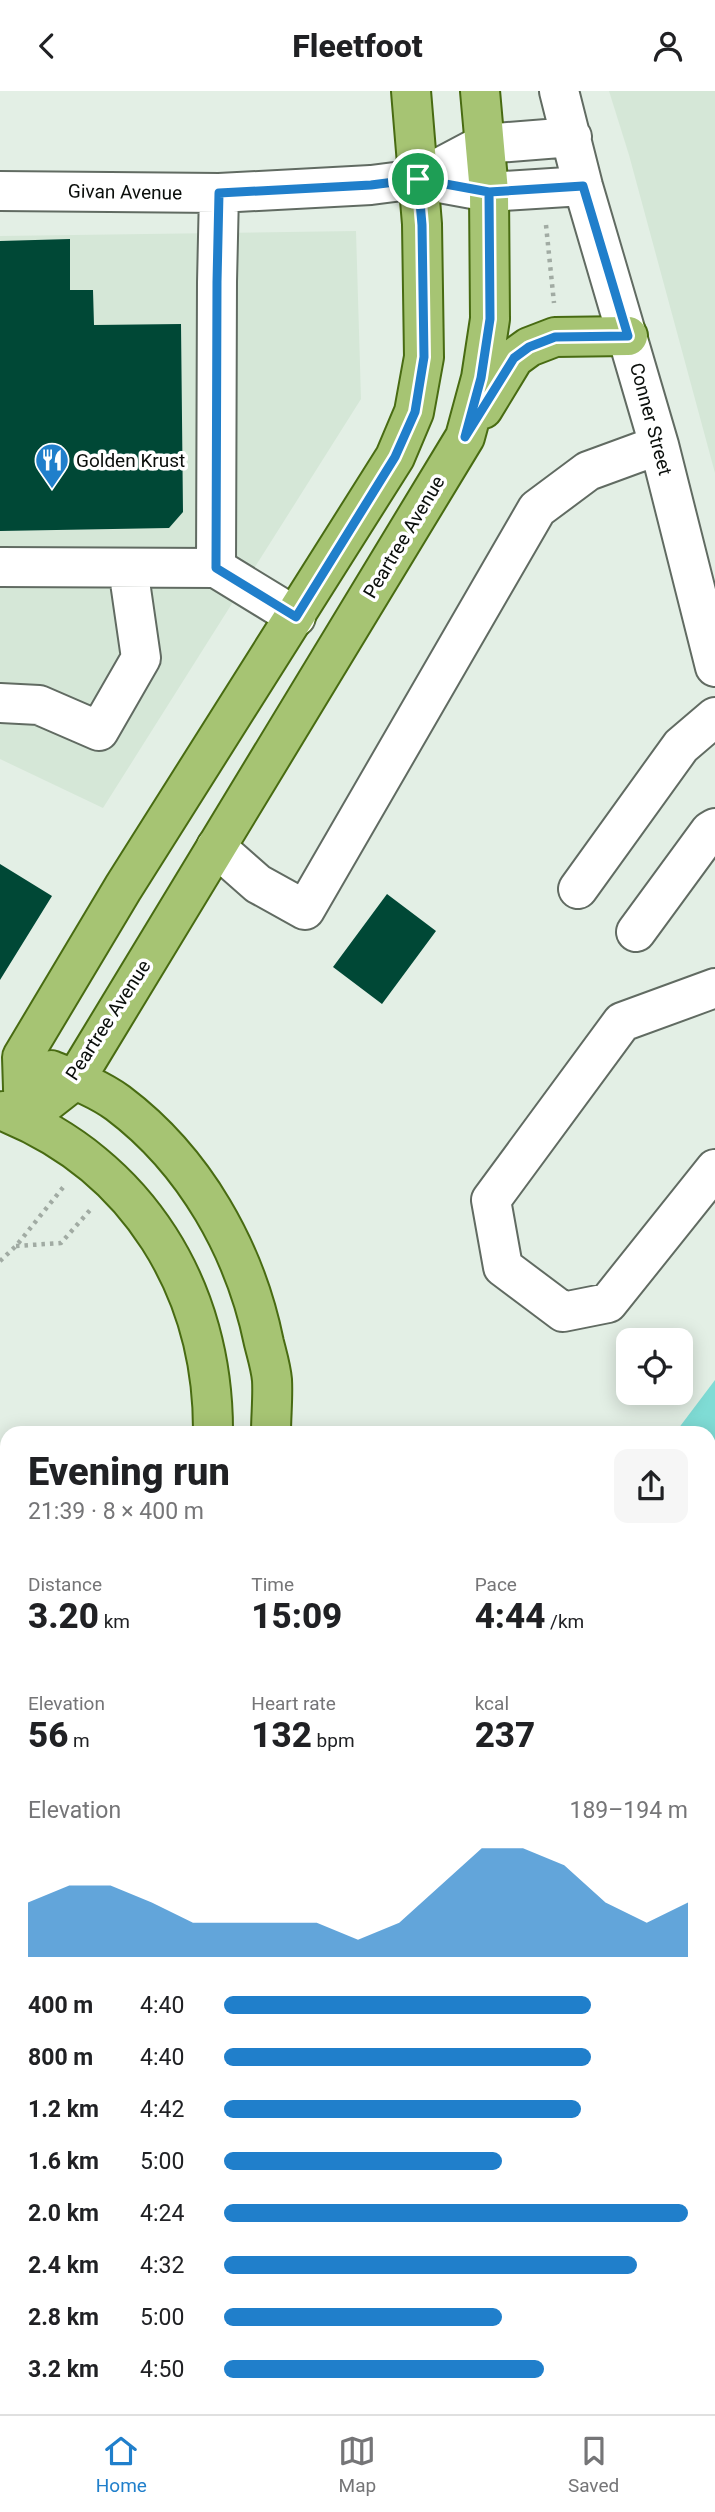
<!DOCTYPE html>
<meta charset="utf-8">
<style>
:root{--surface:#fff;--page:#f6f6f6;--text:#202124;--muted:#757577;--line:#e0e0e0;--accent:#207fcb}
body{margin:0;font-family:Roboto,sans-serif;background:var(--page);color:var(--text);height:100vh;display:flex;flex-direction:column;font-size:26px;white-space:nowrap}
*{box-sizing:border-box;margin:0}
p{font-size:23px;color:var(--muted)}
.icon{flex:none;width:38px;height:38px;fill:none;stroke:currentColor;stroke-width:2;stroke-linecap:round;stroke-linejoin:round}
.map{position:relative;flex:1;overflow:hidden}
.panel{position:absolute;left:0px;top:1335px;width:716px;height:989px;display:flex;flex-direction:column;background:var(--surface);border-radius:21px 21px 0 0;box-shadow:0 4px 18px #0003}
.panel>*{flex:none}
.buttons{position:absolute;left:616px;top:1237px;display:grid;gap:14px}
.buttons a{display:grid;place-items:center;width:77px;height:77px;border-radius:14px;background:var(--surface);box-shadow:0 4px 18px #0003;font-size:35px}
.pin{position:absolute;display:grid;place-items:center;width:60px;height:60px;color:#fff;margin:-30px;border:4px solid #fff;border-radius:50%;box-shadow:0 2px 7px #0007}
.round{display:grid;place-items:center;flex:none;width:74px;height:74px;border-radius:14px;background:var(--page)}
.headline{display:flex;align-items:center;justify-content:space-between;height:119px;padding:0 28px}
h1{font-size:38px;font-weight:800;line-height:52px}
.metrics{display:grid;grid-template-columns:repeat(3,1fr);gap:10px;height:119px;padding:7px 28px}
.metrics div{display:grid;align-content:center}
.metrics b{font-size:35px;font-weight:800}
.metrics small{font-size:19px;font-weight:400}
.metrics p{font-size:19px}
.chart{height:196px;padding:14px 28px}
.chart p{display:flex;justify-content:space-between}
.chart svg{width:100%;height:126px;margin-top:7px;fill:var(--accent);opacity:.7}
ul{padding:0 28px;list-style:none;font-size:23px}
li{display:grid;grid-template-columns:112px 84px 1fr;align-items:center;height:52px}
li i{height:18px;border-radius:9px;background:var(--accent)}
header{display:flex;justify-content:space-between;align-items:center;height:91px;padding:0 28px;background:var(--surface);font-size:32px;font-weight:800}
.tabs{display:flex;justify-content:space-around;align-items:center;height:98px;border-top:2px solid var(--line);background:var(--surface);font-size:19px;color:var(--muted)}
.tabs a{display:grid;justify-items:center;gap:4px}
.tabs .active{color:var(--accent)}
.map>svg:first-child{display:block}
.built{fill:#d5e7d7}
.water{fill:#7fdcd5}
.building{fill:#004836}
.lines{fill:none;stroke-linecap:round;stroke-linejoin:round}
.minor-casing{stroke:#616b62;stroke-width:42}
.major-casing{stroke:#486b12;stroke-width:42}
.path{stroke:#a1aba3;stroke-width:4.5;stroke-dasharray:3.5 5;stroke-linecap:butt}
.minor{stroke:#fff;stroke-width:38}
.major{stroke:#a6c473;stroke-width:38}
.route-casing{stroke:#fff;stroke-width:14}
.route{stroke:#207fcb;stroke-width:9}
.labels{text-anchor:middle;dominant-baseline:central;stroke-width:7;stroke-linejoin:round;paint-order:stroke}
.street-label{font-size:19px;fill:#0a0e0b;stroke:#fff}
.poi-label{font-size:19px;fill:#0a0e0b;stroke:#fff;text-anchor:start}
</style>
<header><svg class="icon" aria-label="back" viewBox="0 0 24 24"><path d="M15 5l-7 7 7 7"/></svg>Fleetfoot<svg class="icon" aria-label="person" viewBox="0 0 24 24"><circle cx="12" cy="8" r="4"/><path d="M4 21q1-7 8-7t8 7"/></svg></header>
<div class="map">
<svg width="715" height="2323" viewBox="0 0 715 2323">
<rect width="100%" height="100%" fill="#e3efe5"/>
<!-- built -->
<path class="built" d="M609,0H715V382L629,64Z
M356,140L361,308L103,717L0,668V145Z"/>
<!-- water -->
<path class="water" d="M715,1289V2323H0V2170L7,2164V2317H709V1342H675Z"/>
<!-- building -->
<path class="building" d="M70,148V199H93L94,234L181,233L183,421L169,437L0,440V150Z
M0,773L52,805L0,889Z
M387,803L436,840L382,913L333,876Z"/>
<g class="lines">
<!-- minor casing -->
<g class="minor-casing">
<path id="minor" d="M559,0L583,95L659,354L715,576
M418,88L484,53L572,46
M0,100L219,102L371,94L418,88L489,101L583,95
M0,476L216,477L296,526
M216,477L217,191L219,102
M0,612L39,614L99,640L141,567L128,477
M216,756L258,793L305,819L537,418L588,380L659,354
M578,798L681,655L715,626
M636,841L710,740L715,737
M715,897L622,931L491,1109L503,1176L563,1221L608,1212L715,1078"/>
</g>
<!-- major casing -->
<g class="major-casing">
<path id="major" d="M483,318L514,267L529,256L555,246L628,245
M51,979C73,988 99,998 118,1012C195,1070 245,1159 264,1252C267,1264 271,1277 272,1289C273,1306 271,1325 271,1342
M3,1020C138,1074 214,1198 213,1342
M24,1029L75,989L465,346L481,287L490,228L489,101L480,0
M24,1029L22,966L123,797L395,366L414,321L424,266L422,133L411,0
M0,1788L7,1780
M0,1862L7,1854"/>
</g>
<!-- path -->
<path class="path" d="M546,134L554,212
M16,1155L61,1152L91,1118
M0,1170L16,1155L65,1094"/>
<!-- minor -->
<use href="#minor" class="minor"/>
<!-- major -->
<use href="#major" class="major"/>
</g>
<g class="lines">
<!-- route casing -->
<g class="route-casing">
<path id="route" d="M418,88L371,94L219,102L217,191L216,477L296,526L395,366L415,321L424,266L422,134L418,88L489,101L490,228L481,287L465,346L514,267L529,256L555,246L628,245L583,95L489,101L418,88"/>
</g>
<!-- route -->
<use href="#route" class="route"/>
</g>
<!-- icons -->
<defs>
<g id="restaurant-pin" transform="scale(1.75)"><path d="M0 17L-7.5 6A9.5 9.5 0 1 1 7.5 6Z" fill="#207fcb" stroke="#fff"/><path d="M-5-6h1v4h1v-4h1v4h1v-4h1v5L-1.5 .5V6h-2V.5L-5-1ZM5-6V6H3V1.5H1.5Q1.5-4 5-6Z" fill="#fff"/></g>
</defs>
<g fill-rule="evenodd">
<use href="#restaurant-pin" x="52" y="369"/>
</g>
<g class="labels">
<!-- street labels -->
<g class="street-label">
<text transform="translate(125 101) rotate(1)">Givan Avenue</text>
<text transform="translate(651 328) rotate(75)">Conner Street</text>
<text transform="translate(404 446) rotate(-59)">Peartree Avenue</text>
<text transform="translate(108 929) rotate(-57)">Peartree Avenue</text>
</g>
<!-- poi labels -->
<g class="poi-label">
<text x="76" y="369">Golden Krust</text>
</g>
</g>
</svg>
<div class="buttons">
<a><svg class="icon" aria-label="locate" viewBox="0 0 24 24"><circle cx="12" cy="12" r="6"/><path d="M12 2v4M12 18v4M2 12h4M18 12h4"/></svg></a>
</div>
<div class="pin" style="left:418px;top:88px;background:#1e9e55"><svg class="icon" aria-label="arrive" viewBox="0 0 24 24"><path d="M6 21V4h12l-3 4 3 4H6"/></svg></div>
<section class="panel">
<div class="headline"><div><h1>Evening run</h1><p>21:39 · 8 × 400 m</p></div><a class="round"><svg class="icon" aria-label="share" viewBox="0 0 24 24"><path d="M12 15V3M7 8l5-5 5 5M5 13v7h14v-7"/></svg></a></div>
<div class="metrics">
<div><p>Distance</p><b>3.20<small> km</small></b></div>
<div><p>Time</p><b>15:09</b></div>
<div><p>Pace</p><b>4:44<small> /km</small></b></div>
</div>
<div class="metrics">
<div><p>Elevation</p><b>56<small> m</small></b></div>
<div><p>Heart rate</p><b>132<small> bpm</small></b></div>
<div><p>kcal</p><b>237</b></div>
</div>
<div class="chart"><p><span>Elevation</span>189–194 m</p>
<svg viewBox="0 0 160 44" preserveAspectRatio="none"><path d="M0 44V25L10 19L20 19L30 25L40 32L50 32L60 32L70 32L80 38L90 32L100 19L110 6L120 6L130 12L140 25L150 32L160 25V44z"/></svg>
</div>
<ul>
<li><b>400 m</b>4:40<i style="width:79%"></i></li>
<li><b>800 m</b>4:40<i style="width:79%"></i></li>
<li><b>1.2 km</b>4:42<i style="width:77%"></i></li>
<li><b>1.6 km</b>5:00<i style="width:60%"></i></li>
<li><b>2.0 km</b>4:24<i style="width:100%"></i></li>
<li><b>2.4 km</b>4:32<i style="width:89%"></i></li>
<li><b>2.8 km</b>5:00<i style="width:60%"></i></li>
<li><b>3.2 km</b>4:50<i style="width:69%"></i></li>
</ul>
</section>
</div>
<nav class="tabs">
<a class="active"><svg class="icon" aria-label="home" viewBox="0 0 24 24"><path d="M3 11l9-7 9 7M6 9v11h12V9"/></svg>Home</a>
<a><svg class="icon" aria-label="map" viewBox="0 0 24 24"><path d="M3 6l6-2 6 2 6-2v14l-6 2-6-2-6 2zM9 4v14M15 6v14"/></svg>Map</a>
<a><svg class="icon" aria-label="saved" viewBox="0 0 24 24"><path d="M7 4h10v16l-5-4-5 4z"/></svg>Saved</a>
</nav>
